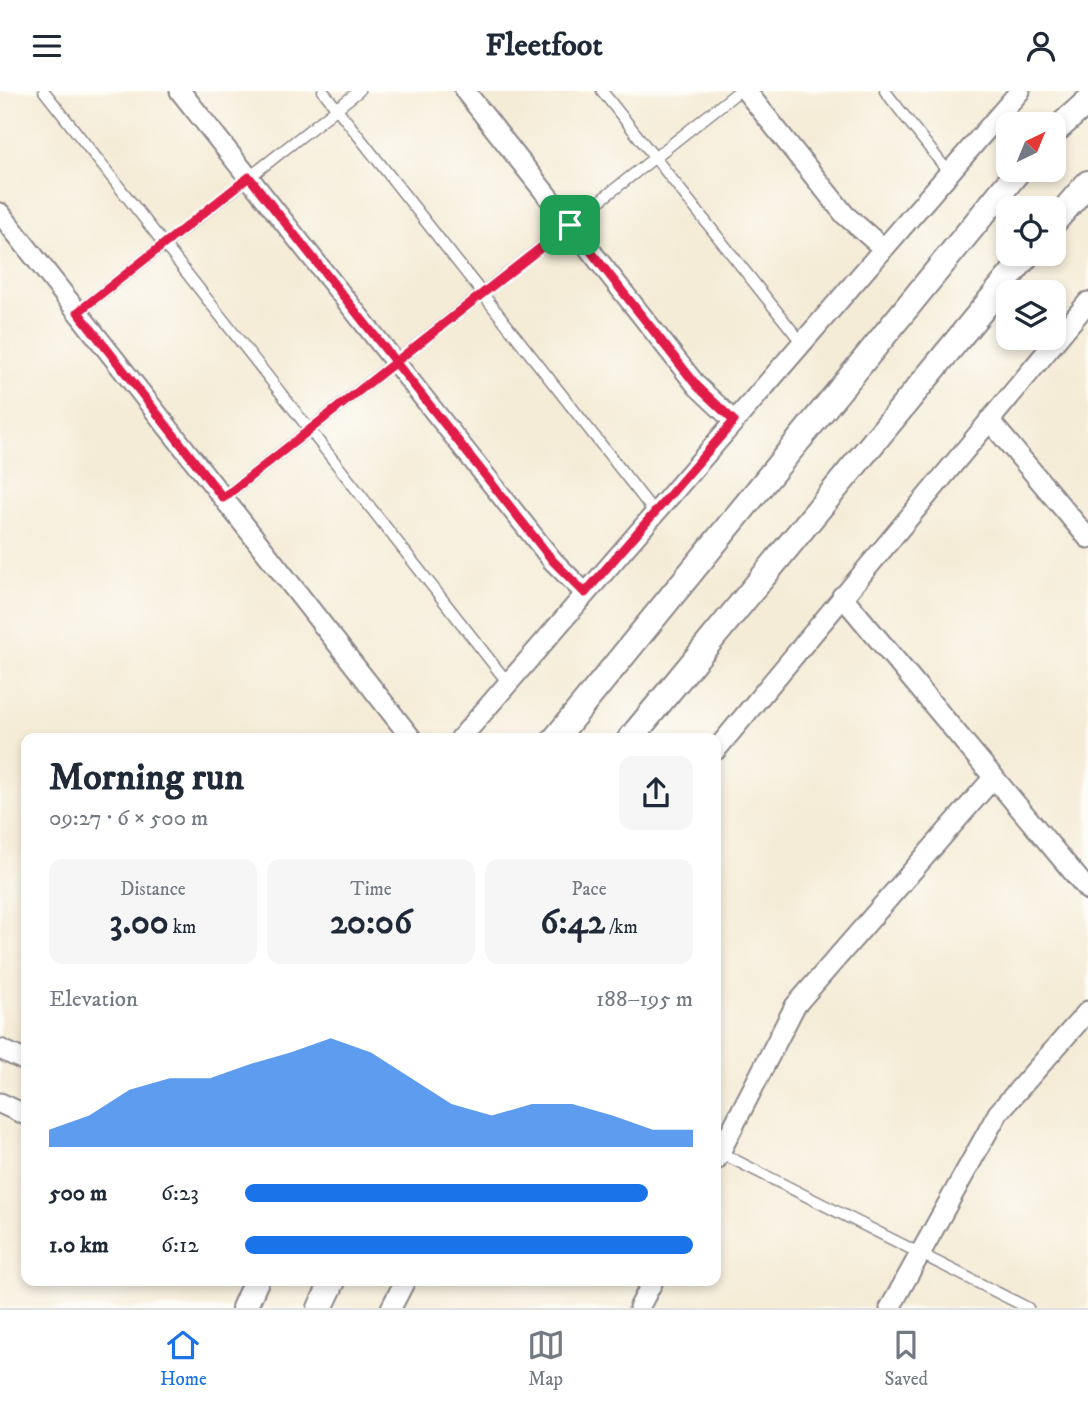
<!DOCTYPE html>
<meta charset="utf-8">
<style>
:root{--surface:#fff;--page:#f6f6f7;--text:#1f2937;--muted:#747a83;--line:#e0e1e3;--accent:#1a73e8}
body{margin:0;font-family:"IM FELL DW Pica",serif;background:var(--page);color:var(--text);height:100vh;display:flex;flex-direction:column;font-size:26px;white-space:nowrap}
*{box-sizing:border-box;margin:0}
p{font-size:23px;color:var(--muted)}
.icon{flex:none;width:38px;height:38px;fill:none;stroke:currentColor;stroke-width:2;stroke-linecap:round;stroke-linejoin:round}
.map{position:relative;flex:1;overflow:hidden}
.details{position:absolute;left:21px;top:642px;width:700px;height:553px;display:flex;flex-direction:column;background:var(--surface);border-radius:14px;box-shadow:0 4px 10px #0003}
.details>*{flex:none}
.needle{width:46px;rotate:43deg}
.fabs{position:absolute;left:996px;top:21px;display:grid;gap:14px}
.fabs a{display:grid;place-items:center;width:70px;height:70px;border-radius:14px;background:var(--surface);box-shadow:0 4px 10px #0003;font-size:35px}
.pin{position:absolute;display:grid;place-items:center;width:60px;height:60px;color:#fff;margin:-30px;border-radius:14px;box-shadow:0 4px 10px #0006}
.round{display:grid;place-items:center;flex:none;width:74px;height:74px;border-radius:14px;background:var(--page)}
.headline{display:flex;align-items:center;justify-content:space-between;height:119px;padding:0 28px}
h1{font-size:38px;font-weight:700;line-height:52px}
.metrics{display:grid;grid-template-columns:repeat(3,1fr);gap:10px;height:119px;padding:7px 28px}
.metrics div{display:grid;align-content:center;border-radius:14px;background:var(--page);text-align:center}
.metrics b{font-size:35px;font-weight:700}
.metrics small{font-size:19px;font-weight:400}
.metrics p{font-size:19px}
.chart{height:196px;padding:14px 28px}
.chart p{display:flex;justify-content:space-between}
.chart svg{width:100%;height:126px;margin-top:7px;fill:var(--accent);opacity:.7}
ul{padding:0 28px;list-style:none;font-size:23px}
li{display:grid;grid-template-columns:112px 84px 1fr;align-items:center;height:52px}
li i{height:18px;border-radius:9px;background:var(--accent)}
header{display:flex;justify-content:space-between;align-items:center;height:91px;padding:0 28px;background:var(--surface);font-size:32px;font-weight:700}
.tab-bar{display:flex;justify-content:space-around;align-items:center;height:98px;border-top:2px solid var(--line);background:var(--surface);font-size:19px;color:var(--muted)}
.tab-bar a{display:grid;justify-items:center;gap:4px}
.tab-bar .selected{color:var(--accent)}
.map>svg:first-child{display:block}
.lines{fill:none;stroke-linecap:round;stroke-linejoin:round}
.service-casing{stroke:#8c8789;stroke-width:13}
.minor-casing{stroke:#8c8789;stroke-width:23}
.tertiary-casing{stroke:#8c8789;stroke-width:28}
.service{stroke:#fff;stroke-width:10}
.minor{stroke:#fff;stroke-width:19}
.tertiary{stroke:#fff;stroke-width:24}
.route-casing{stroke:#fff;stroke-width:14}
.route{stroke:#e11d48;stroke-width:9}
</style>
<header><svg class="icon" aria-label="menu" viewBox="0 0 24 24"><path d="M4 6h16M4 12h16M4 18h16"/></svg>Fleetfoot<svg class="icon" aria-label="person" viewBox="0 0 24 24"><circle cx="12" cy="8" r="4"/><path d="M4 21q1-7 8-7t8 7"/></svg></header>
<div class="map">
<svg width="1088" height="1217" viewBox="0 0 1088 1217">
<rect width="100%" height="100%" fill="#fdfcf7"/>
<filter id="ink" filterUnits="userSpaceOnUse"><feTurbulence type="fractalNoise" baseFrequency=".0143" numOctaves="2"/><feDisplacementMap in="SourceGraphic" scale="14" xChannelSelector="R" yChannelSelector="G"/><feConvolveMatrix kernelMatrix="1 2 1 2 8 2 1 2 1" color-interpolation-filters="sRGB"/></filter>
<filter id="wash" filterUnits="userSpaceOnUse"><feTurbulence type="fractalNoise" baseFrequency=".00686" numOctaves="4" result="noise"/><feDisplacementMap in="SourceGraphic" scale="28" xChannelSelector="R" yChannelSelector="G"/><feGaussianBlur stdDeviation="1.57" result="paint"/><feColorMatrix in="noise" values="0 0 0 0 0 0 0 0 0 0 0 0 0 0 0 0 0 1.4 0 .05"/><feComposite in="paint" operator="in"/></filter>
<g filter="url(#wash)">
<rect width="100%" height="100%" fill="#f5ecd7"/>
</g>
<g filter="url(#ink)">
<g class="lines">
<!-- service casing -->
<g class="service-casing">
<path id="service" d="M44,0L508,592
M323,0L655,422
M602,0L802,252
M885,0L949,82
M78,221L359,0
M223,407L739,0
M719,1061L1028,1217"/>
</g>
<!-- minor casing -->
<g class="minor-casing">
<path id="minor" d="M180,0L553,470L585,502
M465,0L697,295L734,330
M746,0L845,124L883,157
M0,122L412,648
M989,329L1088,447
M842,505L1088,799
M460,648L1020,0
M716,659L1088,211
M0,958L26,970
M0,1012L26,1024
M716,1069L795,915L994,686
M391,1217L405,1190
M639,1217L653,1190
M890,1217L998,1022L1088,920"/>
</g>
<!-- tertiary casing -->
<g class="tertiary-casing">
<path id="tertiary" d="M1054,41L1088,10
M1054,131L1088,92
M555,648L1019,79
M630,648L1028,163
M244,1217L256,1190
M320,1217L333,1190"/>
</g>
<!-- service -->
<use href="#service" class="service"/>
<!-- minor -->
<use href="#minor" class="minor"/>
<!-- tertiary -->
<use href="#tertiary" class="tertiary"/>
</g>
</g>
<g class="lines" filter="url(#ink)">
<!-- route casing -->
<g class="route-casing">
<path id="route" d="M570,134C454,224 339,315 223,407L78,221L249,86L553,470L585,502L734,330L697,295L570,134"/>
</g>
<!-- route -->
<use href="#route" class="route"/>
</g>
</svg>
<div class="fabs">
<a><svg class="needle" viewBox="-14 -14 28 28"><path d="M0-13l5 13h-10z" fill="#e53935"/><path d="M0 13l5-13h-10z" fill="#747a83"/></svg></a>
<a><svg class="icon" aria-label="locate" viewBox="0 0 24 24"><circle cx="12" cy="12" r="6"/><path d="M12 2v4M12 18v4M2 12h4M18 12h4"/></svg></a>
<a><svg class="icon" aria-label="layers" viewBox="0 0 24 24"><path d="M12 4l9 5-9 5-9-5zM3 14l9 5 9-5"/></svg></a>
</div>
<div class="pin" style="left:570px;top:134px;background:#1e9e55"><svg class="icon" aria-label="arrive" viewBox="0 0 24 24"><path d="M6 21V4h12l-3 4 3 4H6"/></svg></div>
<section class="details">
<div class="headline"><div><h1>Morning run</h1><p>09:27 · 6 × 500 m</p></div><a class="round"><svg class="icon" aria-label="share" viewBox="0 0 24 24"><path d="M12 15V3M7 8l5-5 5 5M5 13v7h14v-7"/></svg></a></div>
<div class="metrics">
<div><p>Distance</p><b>3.00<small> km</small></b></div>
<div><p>Time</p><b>20:06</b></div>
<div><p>Pace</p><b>6:42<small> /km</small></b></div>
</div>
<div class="chart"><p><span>Elevation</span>188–195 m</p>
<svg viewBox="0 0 160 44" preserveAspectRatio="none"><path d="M0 44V38L10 33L20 24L30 20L40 20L50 15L60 11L70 6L80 11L90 20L100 29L110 33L120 29L130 29L140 33L150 38L160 38V44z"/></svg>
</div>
<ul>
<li><b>500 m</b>6:23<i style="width:90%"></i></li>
<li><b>1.0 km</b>6:12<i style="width:100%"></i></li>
</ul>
</section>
</div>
<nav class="tab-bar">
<a class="selected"><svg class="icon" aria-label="home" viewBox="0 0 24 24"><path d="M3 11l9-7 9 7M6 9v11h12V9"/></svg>Home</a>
<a><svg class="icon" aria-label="map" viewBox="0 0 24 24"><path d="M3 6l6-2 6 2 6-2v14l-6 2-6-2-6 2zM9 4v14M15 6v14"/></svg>Map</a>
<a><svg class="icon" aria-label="saved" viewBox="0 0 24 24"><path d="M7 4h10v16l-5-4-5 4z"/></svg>Saved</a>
</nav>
